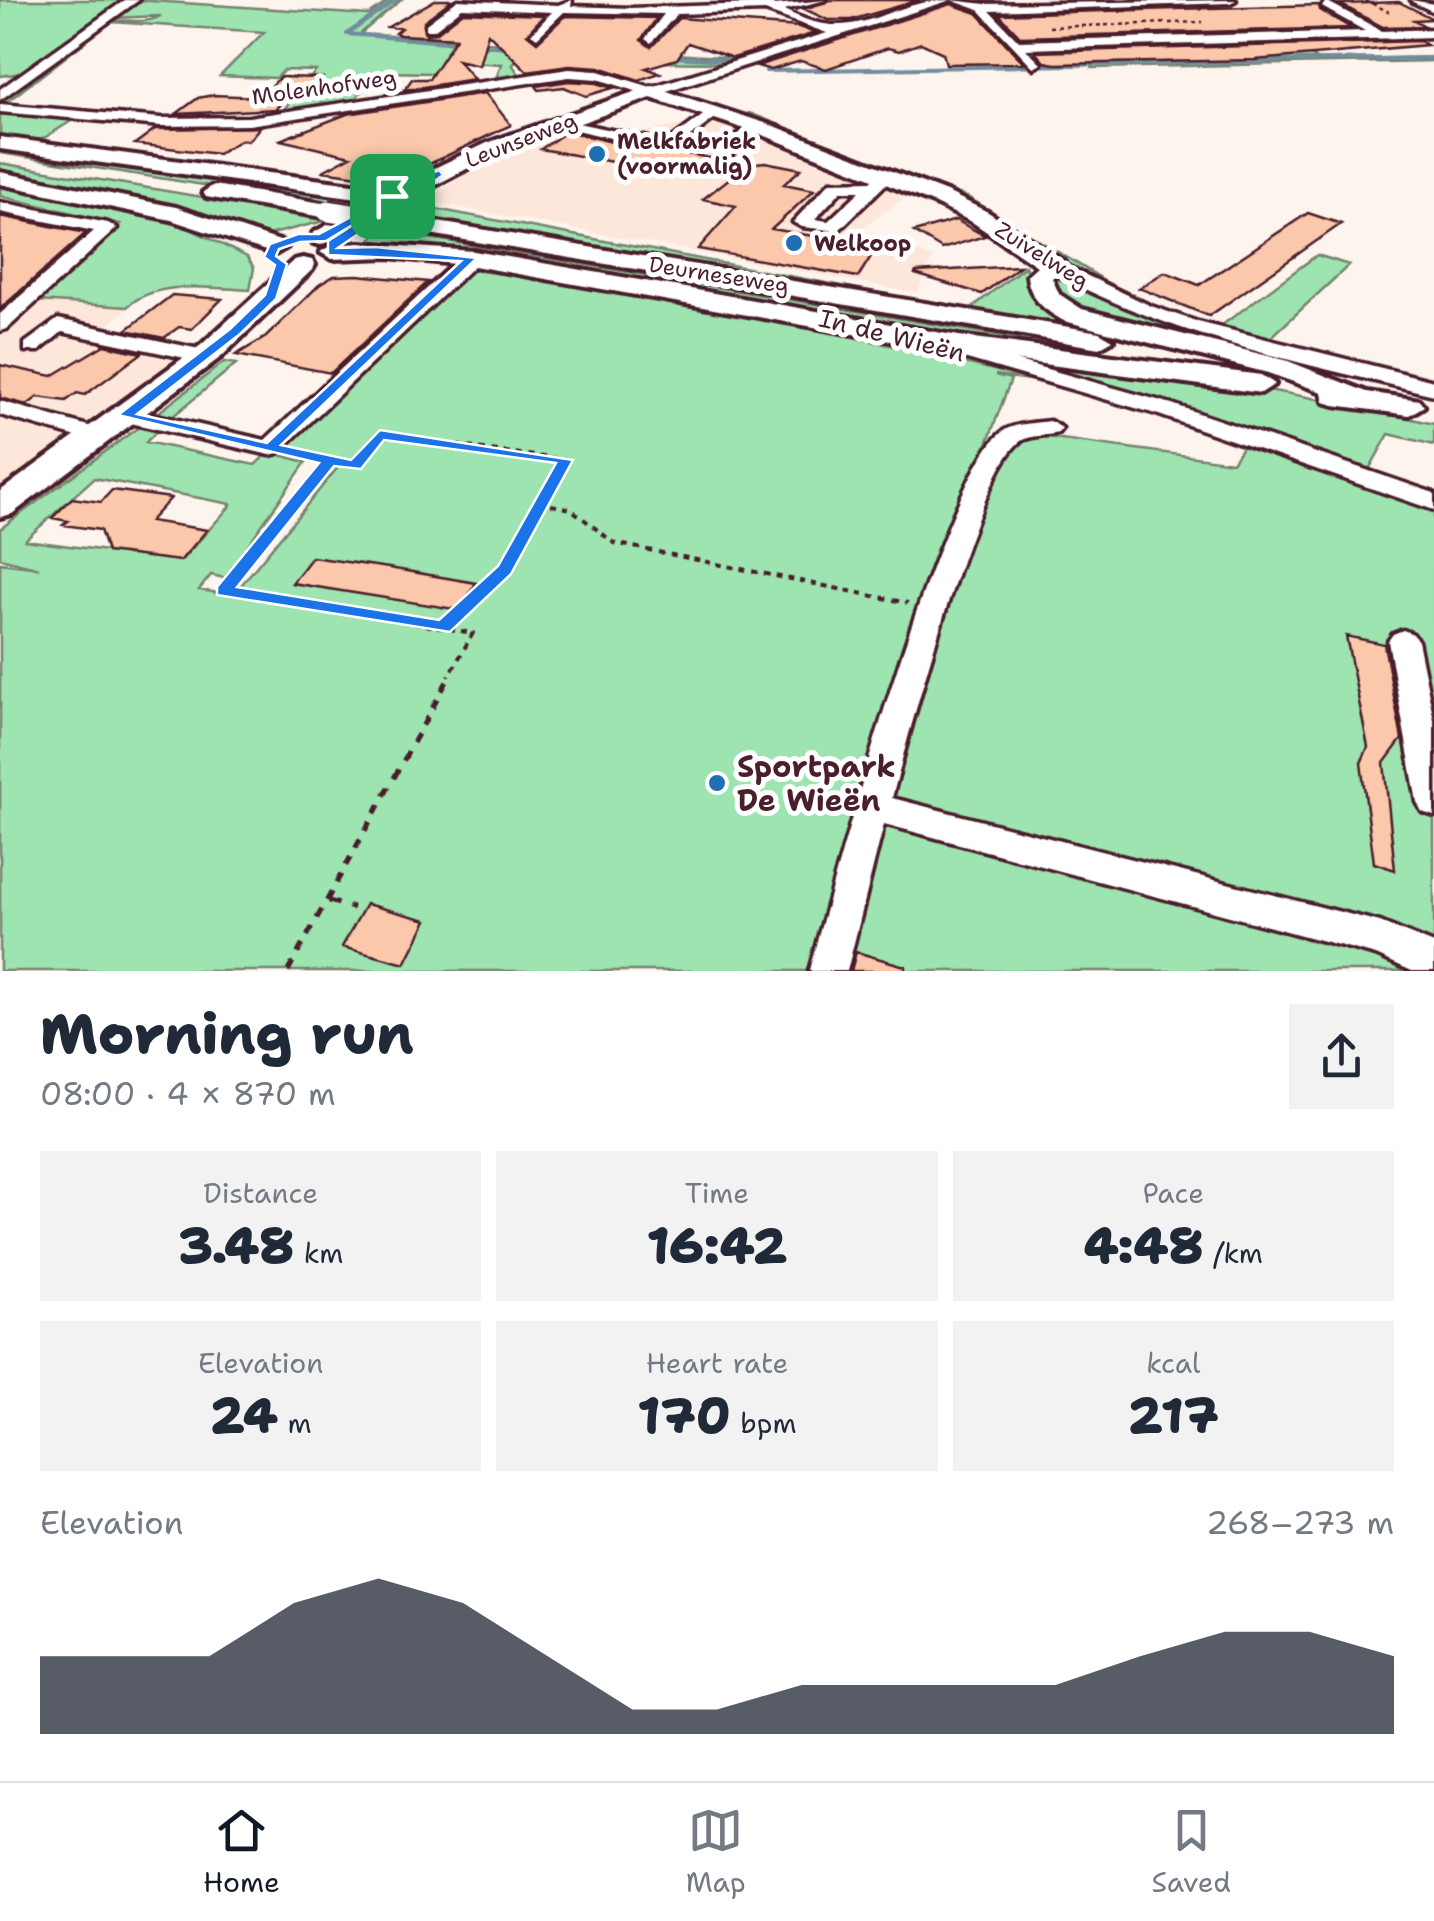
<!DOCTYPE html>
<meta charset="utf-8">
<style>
:root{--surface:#fff;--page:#f2f2f3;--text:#1f2937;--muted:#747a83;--line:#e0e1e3;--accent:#111827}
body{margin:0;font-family:"Shantell Sans",sans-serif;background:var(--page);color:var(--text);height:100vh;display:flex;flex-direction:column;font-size:38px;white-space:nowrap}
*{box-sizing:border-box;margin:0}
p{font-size:32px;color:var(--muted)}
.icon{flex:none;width:55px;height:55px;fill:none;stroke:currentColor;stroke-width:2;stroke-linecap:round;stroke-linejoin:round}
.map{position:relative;height:971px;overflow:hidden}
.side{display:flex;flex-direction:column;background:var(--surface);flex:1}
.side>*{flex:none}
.pin{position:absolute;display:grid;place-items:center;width:85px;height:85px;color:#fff;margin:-42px;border-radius:20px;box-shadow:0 5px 15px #0006}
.round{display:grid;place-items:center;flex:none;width:105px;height:105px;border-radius:0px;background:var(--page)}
.summary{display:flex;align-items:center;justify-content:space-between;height:170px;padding:0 40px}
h1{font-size:55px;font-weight:800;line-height:75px}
.metrics{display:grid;grid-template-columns:repeat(3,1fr);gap:15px;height:170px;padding:10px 40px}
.metrics div{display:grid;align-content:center;border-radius:0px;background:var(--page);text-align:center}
.metrics b{font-size:50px;font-weight:800}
.metrics small{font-size:28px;font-weight:400}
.metrics p{font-size:28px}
.chart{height:280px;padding:20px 40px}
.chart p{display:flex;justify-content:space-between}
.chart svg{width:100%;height:180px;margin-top:10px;fill:var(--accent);opacity:.7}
.dock{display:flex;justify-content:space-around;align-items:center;height:140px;border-top:2px solid var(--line);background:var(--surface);font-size:28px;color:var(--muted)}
.dock a{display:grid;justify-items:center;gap:5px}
.dock .on{color:var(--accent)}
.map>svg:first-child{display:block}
.built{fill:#fde7da}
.green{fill:#9ee4b1;stroke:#74826e;stroke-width:2.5;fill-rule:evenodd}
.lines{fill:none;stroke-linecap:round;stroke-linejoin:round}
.stream{stroke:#718d9e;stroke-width:4}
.building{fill:#fbc8ab;stroke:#4a1f2b;stroke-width:2.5}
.minor-casing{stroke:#4a1f2b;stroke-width:7}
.major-casing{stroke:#4a1f2b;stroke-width:8}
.path-far2{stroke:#4a1f2b;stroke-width:2.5;stroke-dasharray:4 4;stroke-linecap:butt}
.path-far1{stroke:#4a1f2b;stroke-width:4;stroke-dasharray:6 6;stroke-linecap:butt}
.path{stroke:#4a1f2b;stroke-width:5;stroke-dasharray:10 10;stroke-linecap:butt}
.minor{fill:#fff;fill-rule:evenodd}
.major{fill:#fff;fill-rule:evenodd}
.major-bridge-casing{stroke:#4a1f2b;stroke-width:26;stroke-linecap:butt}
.major-bridge{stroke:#fff;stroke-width:21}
.route{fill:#1a73e8;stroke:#fff;stroke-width:2.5;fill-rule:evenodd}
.poi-dot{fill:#1f6fb2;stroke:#fff;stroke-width:4}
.labels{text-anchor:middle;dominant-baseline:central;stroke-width:10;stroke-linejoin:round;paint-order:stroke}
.far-street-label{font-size:22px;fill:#4a1f2b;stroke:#fff}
.far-poi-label{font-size:22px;font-weight:bold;fill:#4a1f2b;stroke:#fff;text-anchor:start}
.street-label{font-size:25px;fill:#4a1f2b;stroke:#fff}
.near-poi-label{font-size:30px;font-weight:bold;fill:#4a1f2b;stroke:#fff;text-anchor:start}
</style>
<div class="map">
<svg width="1434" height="971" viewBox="0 0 1434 971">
<rect width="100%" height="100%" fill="#fef4ee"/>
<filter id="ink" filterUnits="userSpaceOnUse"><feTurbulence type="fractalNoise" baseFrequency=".01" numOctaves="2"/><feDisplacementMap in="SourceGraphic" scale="20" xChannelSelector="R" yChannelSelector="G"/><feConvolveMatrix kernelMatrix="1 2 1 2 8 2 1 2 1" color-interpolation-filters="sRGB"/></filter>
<g filter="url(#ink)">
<!-- built -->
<path class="built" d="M718,119L913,192L860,229L933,258L917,293L429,202L468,170L587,124L631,134Z
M0,203L122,229L42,300L129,307L105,328L198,347L0,486Z"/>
<!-- green -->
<path class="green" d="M0,0H126L22,73L0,76Z
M136,0L369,15L390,0H401L360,34L736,58L719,63L517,60L512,64L520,76L496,79L501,64L455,61L434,73L379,72L351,103L279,115L316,71L284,70L276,78L220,76L264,32L111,22L4,104L168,117L164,120L0,105V100C23,83 85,28 108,22C127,17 143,26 161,16L110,18Z
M1290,41L1315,58L1295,60L1434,57V61L1092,68L1093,64L1282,60L1258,42Z
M0,110L134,121L128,125L73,120L36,143L0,141Z
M749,113L969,198L1099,277L1091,281L998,221L739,117Z
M0,147L366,196L349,208L0,153Z
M0,163L332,219L256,238L0,175Z
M0,183L162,215L247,257L254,268L250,290C211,288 156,279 127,307L38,301L120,224L0,196Z
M415,205L916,300L401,216Z
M383,230L1147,361L1065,354L824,310L367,242Z
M1317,255L1349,265L1266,342L1218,328Z
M1025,266L1041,305L1106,333L969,310Z
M464,269C658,293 848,332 1037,381L995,375L1011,379L984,452L1005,455L1011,447L1039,436L1232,462L1244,444L1434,510V971H0V563L39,568L0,558V529L140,426L158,430L146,442L255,465L269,452L306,462L225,578L211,575L199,590L233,595L343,461L281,446ZM94,478L231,504V505L181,561L25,540Z
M1054,274C1134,318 1220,339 1306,367L1072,309L1046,280Z
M224,362L236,364L172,417L154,416Z
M1064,365C1189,374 1312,395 1434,424V445L1389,434L1368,471L1296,444L1068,378Z"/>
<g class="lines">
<!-- stream -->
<path class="stream" d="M396,0L347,34L459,43
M476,45L509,47
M671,57L725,60
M766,71L1434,58"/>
</g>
<!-- building -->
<path class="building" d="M435,0H452L424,21L426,34L436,33L463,12L544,15L527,34L537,42L565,16L657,18L641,40L651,47L679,18L799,27L815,33L733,58L688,43L677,59L646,68L660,73L639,80L599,67L569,65L527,71L488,33L479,65L458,60L474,79L404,90L412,79H429L456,38L400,35L395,33L401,28L388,27Z
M830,0H920L851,20H828L804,9Z
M1399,2L1433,19L1414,20L1425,26L1383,27L1340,4Z
M951,4L977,13L1024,63L946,64L943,53L921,43L899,51L888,48L826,69L801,61L771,70L757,66Z
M1319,5L1320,10L1351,28L1021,37L999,14Z
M1420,41L1427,45L1255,60L1055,64L1044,62L1035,52Z
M280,77L322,78L302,99H284L276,109L176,114L198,98L213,95L261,97Z
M569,81L597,83L613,88L586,96L564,87L539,90L536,86Z
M485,93L511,125L394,181L323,171L351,156L280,140L347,114Z
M260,127L248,141L241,140L218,154L135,144L155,129Z
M575,133L669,156L677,152L710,158L689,176L541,149L563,134Z
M765,162L801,169L784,184L814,190L772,229L877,247L858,277L698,249L736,206L703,199L735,174L742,175L756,163Z
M1308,213L1341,224L1209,316L1139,288L1165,272L1199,285Z
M0,216L86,233L0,309Z
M956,220L985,236L942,249L914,232Z
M1020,266L982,294L915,274L916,272Z
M357,275L428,282L331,373L236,355L266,337L319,285L334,276Z
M172,295L222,299L192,329L179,327L164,338L126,330Z
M104,345L142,353L85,395L77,393L66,401L38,397L27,405L0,398V365L52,376Z
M112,490L171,498L150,521L207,530L180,561L107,552L100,530L63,525L68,521L52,518L72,498L101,502Z
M312,557L389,568L476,583L460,610L292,583Z
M1346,636L1384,644L1402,739L1384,763L1395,870L1374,863L1361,763L1368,747Z
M366,904L427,920L405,964L342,947Z
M856,952L905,966V971H851Z"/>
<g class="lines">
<!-- minor casing -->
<g class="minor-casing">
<path id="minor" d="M125,0H139L0,100V89Z
M458,0L558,5L572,0L571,6L630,8L755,4L750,0L774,5L826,0L784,10C859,49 882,0 951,0L651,96L598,79L569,77L249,125L161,126L0,112V104L161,118L249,117L569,69L599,71L651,87L827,33L765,11L677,14L651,43L645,39L664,14L564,12L537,38L531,34L552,12L462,8L434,30H426V24Z
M951,0L985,4L1236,0L1230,3L990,11L1019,41L1365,31L1322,7L1326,1L1382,31L1434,29V37L1026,49L1041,64L1034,68L979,10Z
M1411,0L1434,4V12L1413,2Z
M710,110L722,113L670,152L551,124L559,119L667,142Z
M751,124L764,127L727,159H715V153Z
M880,173L894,176L838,231L802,227L793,222L830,182L871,181ZM841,191H860L828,221L815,219Z
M0,202L108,223L117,228L7,329L0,331V314L94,231L0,212Z
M471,252L478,254V262L278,453L270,455L126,422L114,415L126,408L265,440L464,254Z
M1054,260L1151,306L1198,322L1434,381V395C1300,363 1169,336 1047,270L1045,266Z
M58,319L204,350L215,356L204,362L62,332L39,351H25V343Z
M943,340L1172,404L1434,493V510L1156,414L936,350V342Z
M0,401L106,431L110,436L98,443L0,415Z
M1050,421L1062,428L1058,433C1047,436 1030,435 1021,441C979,468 908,738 892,798L1380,922L1434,944V971H1412L1376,955L884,824L847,971H809C833,884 944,467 1005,430C1017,423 1036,423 1050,421Z
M1403,630L1413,634L1418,641L1434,720V816L1422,812L1417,802L1388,641L1393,634Z"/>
</g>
<!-- major casing -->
<g class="major-casing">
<path id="major" d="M651,86L777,127L949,193L988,212L1063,261L1066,266L1052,278L1059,294L1082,309L1288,361L1367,392L1419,400L1424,406L1409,415L1334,405L1324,402L1322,392L1268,373L1064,321C1044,310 1029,298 1027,275L1037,266L972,222L933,203L763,135L651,98L501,151L321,245L313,243V233L372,200L0,149V137L390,189L487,143Z
M0,172L176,207L283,242L287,247L275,254L171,220L0,184Z
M214,185L328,204L339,211L328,218L206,197L203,192Z
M408,217L1099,332L1113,340L1099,348L400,229V219Z
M360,243L474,251L959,336L1261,375L1275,384L1261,393L959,353L474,266L389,257L332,259L320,252L332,245Z
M303,258L312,260L315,265L312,270L221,357L12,514L0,517V491L201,345L294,260Z"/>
</g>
<!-- path-far2 -->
<path class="path-far2" d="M1365,0L1389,12
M1049,27L1203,22"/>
<!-- path-far1 -->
<path class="path-far1" d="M292,453L355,465L380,435L565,460L542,503L571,509L614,543L908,603
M330,461L224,591L473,633L449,676
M444,627L505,570L542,503"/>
<!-- path -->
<path class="path" d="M329,901L353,908
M288,971L451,674"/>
<!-- minor -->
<use href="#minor" class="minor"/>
<!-- major -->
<use href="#major" class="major"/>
<!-- major-bridge casing -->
<g class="major-bridge-casing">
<path id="major-bridge" d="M328,211L408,224"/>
</g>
<!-- major-bridge -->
<use href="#major-bridge" class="major-bridge"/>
</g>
</g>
<!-- route -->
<path class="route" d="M439,170L443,175L338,248L376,247L477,258L281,445L351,460L380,430L573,460L511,574L450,632L217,595V587L319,463L118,415L230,329L265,295L275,265L264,257L270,244L298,234H319ZM367,216L328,241V255L461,261L267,443L137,414L240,334L276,299L287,264L276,256L279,249L300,242L326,241ZM384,440L556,463L498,566L439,620L237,587L334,466L361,469Z"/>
<!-- markers -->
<g class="poi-dot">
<circle cx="597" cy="154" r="10"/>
<circle cx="794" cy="243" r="10"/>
<circle cx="717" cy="783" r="10"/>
</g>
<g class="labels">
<!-- far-street labels -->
<g class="far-street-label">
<text transform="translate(324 87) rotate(-8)">Molenhofweg</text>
<text transform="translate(521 140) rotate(-21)">Leunseweg</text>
<text transform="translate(1042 255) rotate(32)">Zuivelweg</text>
<text transform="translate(719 275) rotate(9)">Deurneseweg</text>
</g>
<!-- far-poi labels -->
<g class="far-poi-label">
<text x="617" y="141">Melkfabriek<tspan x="617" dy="25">(voormalig)</tspan></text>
<text x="814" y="243">Welkoop</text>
</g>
<!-- street labels -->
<g class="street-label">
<text transform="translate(892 335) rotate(14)">In de Wieën</text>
</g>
<!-- near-poi labels -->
<g class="near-poi-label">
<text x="737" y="766">Sportpark<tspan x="737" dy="34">De Wieën</tspan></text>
</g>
</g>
</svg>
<div class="pin" style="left:392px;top:196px;background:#1e9e55"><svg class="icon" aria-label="arrive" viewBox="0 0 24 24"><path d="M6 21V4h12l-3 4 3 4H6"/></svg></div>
</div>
<section class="side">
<div class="summary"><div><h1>Morning run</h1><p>08:00 · 4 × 870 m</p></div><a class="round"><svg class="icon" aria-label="share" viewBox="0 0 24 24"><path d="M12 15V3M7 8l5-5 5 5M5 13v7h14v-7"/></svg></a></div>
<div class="metrics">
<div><p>Distance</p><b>3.48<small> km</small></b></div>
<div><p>Time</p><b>16:42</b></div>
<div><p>Pace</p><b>4:48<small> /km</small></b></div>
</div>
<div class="metrics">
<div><p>Elevation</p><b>24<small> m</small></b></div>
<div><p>Heart rate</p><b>170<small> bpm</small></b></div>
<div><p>kcal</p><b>217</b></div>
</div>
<div class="chart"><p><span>Elevation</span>268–273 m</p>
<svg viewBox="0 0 160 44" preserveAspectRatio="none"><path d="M0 44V25L10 25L20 25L30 12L40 6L50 12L60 25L70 38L80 38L90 32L100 32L110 32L120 32L130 25L140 19L150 19L160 25V44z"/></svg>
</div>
</section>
<nav class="dock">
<a class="on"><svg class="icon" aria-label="home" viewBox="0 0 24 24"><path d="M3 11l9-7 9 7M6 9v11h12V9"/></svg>Home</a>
<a><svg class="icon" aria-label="map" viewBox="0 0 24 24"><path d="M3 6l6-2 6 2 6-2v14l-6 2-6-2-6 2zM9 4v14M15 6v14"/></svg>Map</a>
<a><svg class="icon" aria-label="saved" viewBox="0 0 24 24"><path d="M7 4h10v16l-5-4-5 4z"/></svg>Saved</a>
</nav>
